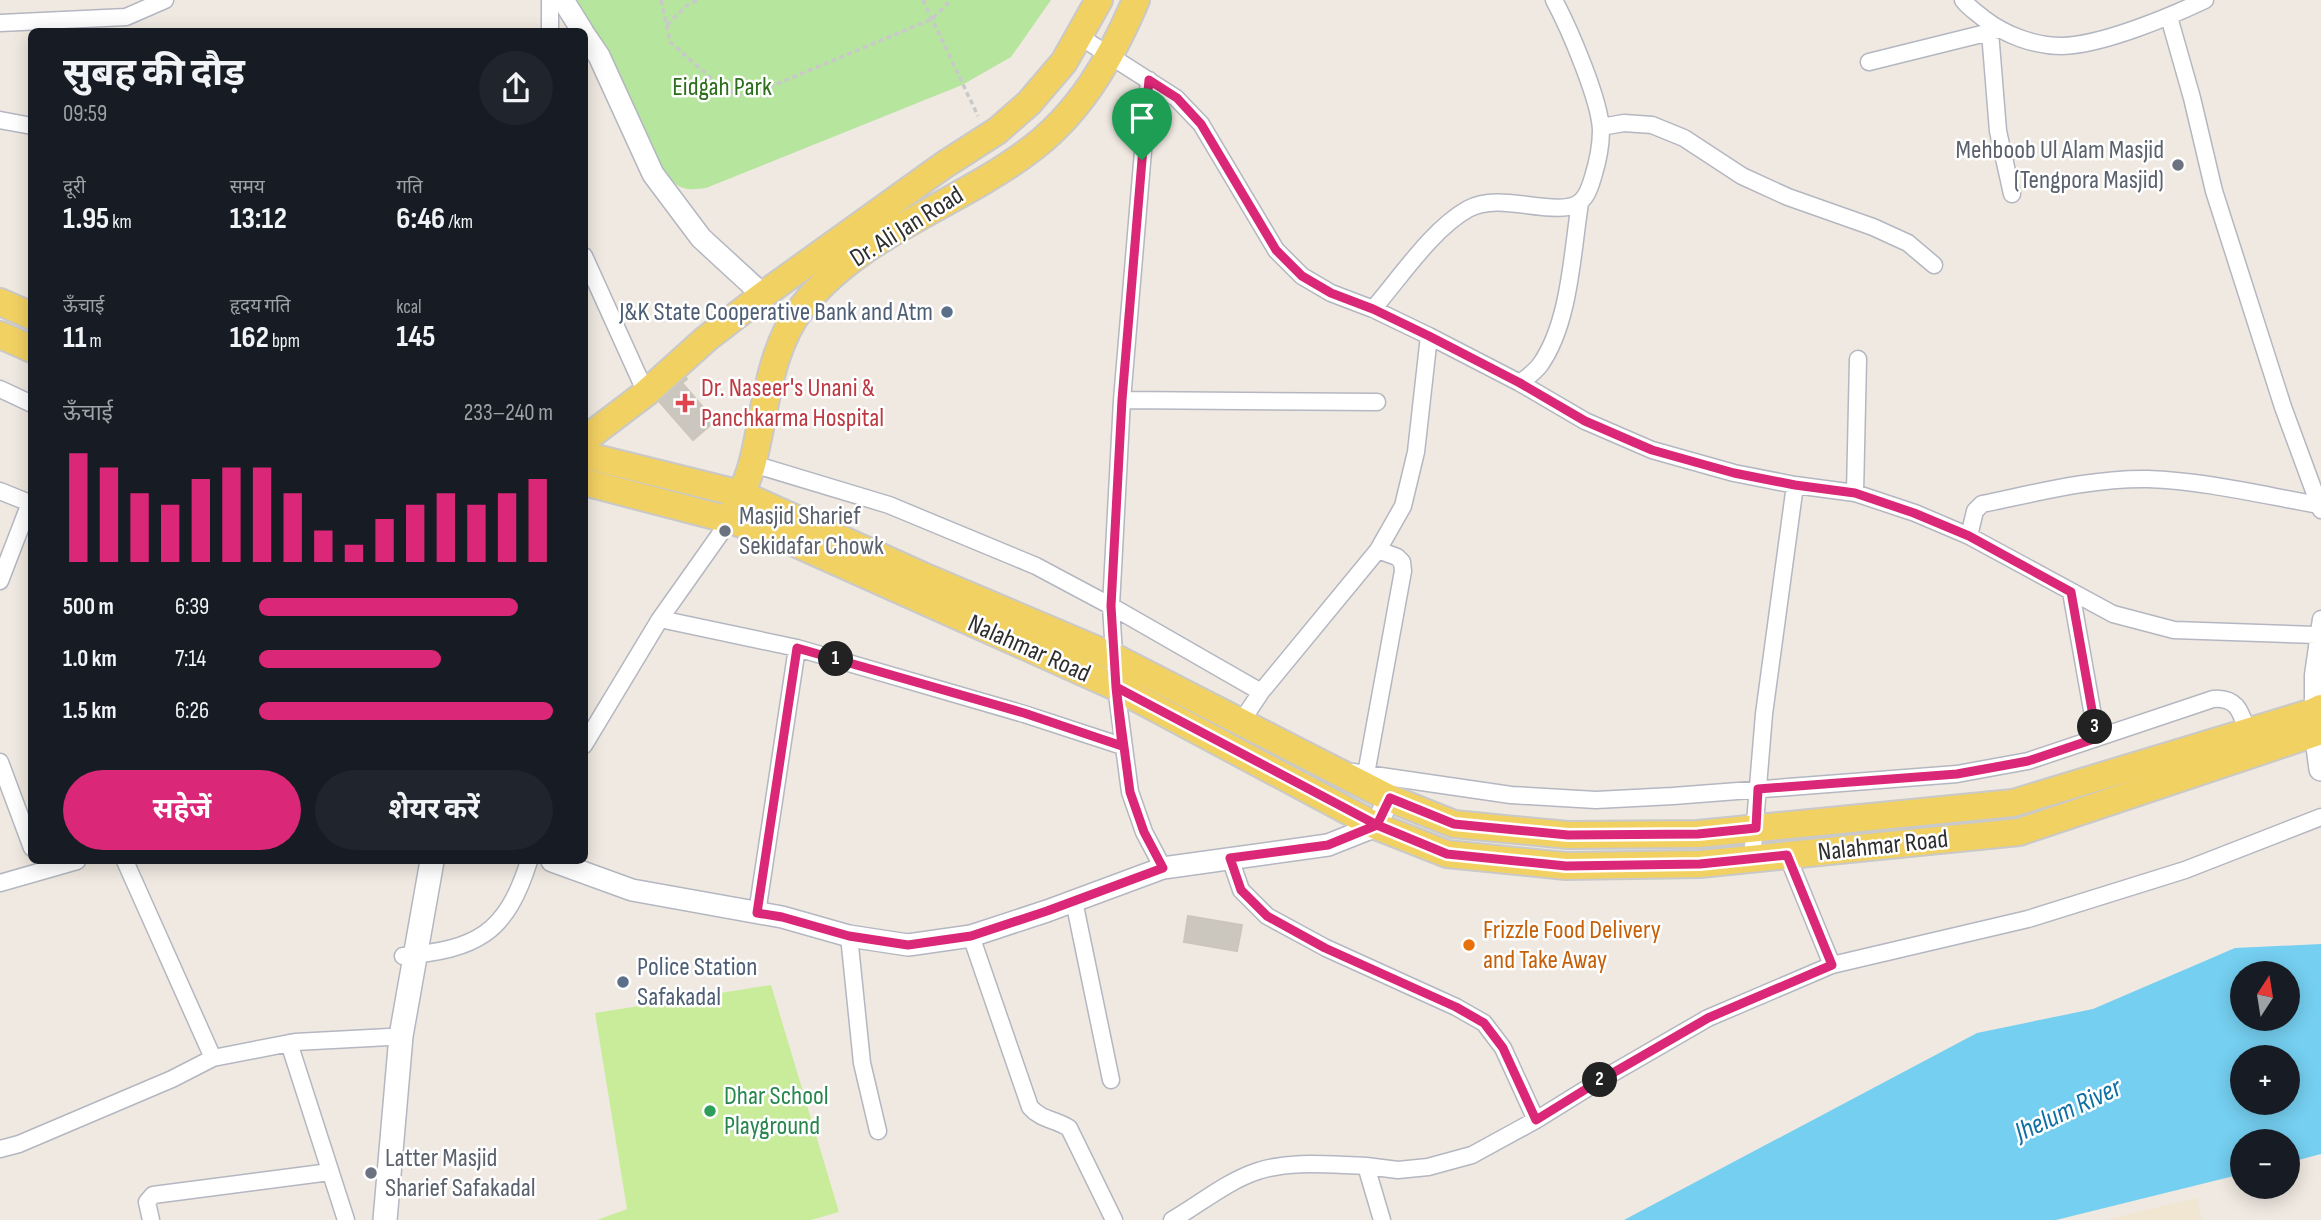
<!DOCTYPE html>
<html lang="hi">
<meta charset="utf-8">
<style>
:root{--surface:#171b24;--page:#20242c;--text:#f1f3f6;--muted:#9ea1a6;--accent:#db2777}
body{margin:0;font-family:"Sofia Sans Condensed","Noto Sans Devanagari",sans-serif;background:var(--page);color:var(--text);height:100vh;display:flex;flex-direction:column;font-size:26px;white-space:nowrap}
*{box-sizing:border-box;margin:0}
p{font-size:23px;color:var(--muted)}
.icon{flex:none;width:38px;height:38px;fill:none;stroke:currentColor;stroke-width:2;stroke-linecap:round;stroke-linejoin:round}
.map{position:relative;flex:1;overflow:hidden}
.drawer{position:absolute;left:28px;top:28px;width:560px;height:836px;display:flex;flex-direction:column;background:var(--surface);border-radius:10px;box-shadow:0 4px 18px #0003}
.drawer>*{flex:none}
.needle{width:46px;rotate:12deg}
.fabs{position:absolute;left:2230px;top:961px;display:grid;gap:14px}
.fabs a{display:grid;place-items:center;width:70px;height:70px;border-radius:50%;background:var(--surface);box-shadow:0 4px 18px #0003;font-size:35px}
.pin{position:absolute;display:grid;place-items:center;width:60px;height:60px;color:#fff;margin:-72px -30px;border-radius:50% 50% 50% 0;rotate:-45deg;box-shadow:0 0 7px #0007}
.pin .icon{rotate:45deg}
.km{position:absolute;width:35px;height:35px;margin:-18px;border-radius:50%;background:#222;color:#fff;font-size:19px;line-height:35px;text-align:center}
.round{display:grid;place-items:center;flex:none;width:74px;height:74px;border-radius:37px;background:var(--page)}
.overview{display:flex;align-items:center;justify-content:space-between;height:119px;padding:0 35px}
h1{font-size:38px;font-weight:700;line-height:52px}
.figures{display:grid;grid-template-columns:repeat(3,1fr);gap:10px;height:119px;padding:7px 35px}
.figures div{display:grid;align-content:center}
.figures b{font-size:30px;font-weight:700}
.figures small{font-size:19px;font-weight:400}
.figures p{font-size:19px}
.chart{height:196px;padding:14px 35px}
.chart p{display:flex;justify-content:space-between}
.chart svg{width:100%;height:126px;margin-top:7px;stroke:var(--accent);stroke-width:6}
.cta{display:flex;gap:14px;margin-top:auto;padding:14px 35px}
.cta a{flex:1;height:80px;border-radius:42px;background:var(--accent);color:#fff;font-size:28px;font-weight:700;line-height:80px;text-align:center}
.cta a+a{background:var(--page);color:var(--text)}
ul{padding:0 35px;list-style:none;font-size:23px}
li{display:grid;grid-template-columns:112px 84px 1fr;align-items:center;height:52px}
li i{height:18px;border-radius:9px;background:var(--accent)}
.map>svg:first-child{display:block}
.education{fill:#f0e6d1}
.green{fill:#b6e59e}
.pitch{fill:#c9ec9a}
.water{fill:#75cff0;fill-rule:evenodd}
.building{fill:#cbc7bf;stroke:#cbc5ba;stroke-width:2}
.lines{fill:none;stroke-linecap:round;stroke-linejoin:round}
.minor-casing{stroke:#b4b7c1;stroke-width:19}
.tertiary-casing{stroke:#b4b7c1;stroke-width:24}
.secondary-casing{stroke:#b4b7c1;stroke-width:26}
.primary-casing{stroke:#c9c9c9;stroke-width:30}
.path{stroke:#c9c9c9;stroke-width:3.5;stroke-dasharray:5 3.5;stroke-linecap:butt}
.minor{stroke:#fff;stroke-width:16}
.tertiary{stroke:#fff;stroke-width:21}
.secondary{stroke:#fff;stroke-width:23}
.primary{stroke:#f2d163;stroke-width:26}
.route-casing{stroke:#fff;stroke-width:14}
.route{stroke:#db2777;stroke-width:9}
.worship-dot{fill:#6b7280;stroke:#fff;stroke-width:2.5}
.service-dot{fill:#5c6f8a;stroke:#fff;stroke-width:2.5}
.health-dot{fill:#e0444e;stroke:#fff;stroke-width:2.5}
.food-dot{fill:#e8710a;stroke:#fff;stroke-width:2.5}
.leisure-dot{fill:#2e9e5b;stroke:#fff;stroke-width:2.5}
.labels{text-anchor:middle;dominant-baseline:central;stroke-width:5;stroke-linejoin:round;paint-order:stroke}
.park-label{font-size:26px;fill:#2c6e1b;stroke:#fff}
.worship-label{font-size:26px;fill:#5b616d;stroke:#fff;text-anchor:start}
.street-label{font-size:26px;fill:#2e2e2e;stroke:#fff}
.service-label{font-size:26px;fill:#4e5e75;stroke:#fff;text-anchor:end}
.health-label{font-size:26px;fill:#be3a42;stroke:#fff;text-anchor:start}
.food-label{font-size:26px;fill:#c56008;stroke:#fff;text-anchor:start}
.leisure-label{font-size:26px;fill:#27864d;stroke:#fff;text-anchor:start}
.water-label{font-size:28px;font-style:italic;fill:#0d6fa3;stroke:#fff}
</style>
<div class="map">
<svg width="2321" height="1220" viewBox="0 0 2321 1220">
<rect width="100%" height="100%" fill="#efe9e1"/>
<!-- education -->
<path class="education" d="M2197,1198L2202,1220H2104Z"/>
<!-- green -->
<path class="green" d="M572,0H1051L1011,57L962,85L706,188C683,191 679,189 664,172L604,54Z"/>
<!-- pitch -->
<path class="pitch" d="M771,985L839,1212L811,1220H597L627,1209L595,1013Z"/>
<!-- water -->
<path class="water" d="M2321,944V1154L2287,1163V1141H2242V1174L2056,1220H1624L1977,1033L2093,1009L2235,948ZM2242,973H2287V1018H2242ZM2242,1057H2287V1102H2242Z"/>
<!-- building -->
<path class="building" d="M677,367L687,379L682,383L715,421L693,440L650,391Z
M1188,916L1242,925L1237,951L1184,942Z"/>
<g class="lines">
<!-- minor casing -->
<g class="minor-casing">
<path id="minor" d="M550,0V32
M1963,0C1968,7 1976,12 1983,18C2005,35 2034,46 2062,46C2102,45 2169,17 2205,0
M2169,17L2192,98L2214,191L2283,407L2321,510
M0,23L126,17L165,0
M1990,32L1998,131L2012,194
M1079,36L1176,98L1201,124L1276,250L1302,276L1331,293L1373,309L1429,336L1520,383L1585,421L1652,450L1734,473L1795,485L1855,493L1915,513L1969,536L2113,614L2174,630L2317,635
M1869,62L1998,30
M1149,80L1122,400L1111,606L1116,687L1130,792L1144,832L1163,868
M0,120L32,126
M1601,127L1624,123L1652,125L1684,138L1742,176L1788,197L1873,227L1908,243L1934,265
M584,256L646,393
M1373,309C1400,278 1432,229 1468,209C1497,193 1539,212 1568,207C1584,205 1589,191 1593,177C1598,161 1601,147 1601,130C1600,100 1569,28 1554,0
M1520,383C1526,378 1535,372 1540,365C1570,323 1572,253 1580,203
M0,389L32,404
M1122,400L1377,402
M753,464L889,505L1036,566L1111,606L1261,692
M0,491L32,504
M1855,493L1858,359
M1969,536L1975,511L1982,504C2036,493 2092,478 2148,479C2205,481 2262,495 2319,505
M0,581L30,503
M2071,592L2097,738
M660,619L797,648L1024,714L1122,746
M2313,712V675L2321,619
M1241,722L1261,692L1378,550L1403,506L1416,452L1429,336
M584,745L660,619L730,520
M0,762L32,848
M1353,772L1511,795L1596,800L1673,796L1957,774L2028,761L2213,699C2238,697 2241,713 2248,733
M1366,774L1403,571L1402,562L1397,557L1378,550
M1787,855L1832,965
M1230,858L1241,890L1267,916L1326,948L1456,1007L1484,1023L1503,1048L1536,1120
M1752,859L1764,714L1795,485
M125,861L213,1058
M0,883L77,861
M1074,901L1111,1080
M757,913L797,648
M849,936L862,1063L878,1131
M971,936L1030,1107C1041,1120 1055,1119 1069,1128L1114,1220
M403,956C477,949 506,934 529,861
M289,1043L346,1220
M0,1149L19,1144L172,1079L213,1058L295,1042L389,1037
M151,1220L147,1202L153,1195L330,1172
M1172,1220C1200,1204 1227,1181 1258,1171C1292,1160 1330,1165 1366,1166
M1382,1220L1366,1166L1398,1170L1428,1167L1472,1155L1536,1120L1599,1081L1708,1018L1832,965L2028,919L2185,870L2321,817"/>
</g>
<!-- tertiary casing -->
<g class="tertiary-casing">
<path id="tertiary" d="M563,0L583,32
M584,34L599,56L653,174L701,238L763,295
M552,861L632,890L782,917L849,936L908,945L971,936L1047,911L1163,868L1328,845L1376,826L1389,798"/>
</g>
<!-- secondary casing -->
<g class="secondary-casing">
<path id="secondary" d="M2314,717L2321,769
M385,1220L401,1036L432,861"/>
</g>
<!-- primary casing -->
<g class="primary-casing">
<path id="primary" d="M0,302L32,316
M0,335L32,349
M584,440L646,393L706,339L763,295L944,165L997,131L1029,103L1064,62L1099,0
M584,455L741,494L923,576L1114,657L1389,798L1454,824L1568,835L1698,834L2013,803L2313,712L2321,708
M584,482L730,520L788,540L1116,687L1376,826L1447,854L1566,866L1700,864L2019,832L2321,731
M734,510C741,494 749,478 753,461C766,409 769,348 803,306C861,234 954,206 1026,153C1079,115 1111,59 1136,0"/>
</g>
<!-- path -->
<path class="path" d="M661,0L670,42L719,85L738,95L760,91L932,19L951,0
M923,0L978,116
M667,25L686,6L698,0"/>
<!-- minor -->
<use href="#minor" class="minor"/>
<!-- tertiary -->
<use href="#tertiary" class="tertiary"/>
<!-- secondary -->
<use href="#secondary" class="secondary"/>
<!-- primary -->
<use href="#primary" class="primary"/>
</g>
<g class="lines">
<!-- route casing -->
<g class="route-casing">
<path id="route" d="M1142,160L1122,400L1111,606L1116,687L1130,792L1144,832L1163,868L1047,911L971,936L908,945L849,936L782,917L757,913L797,648L1024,713L1122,746L1116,687L1377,825L1447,854L1566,866L1700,864L1787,855L1832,965L1708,1018L1599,1081L1536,1120L1503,1048L1484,1023L1456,1007L1325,948L1267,916L1241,890L1230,858L1328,845L1377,825L1390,798L1454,824L1568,835L1698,834L1756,828L1758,789L1957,774L2028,761L2097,738L2071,592L1969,536L1914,513L1855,493L1795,485L1734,473L1652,450L1585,421L1520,383L1429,336L1373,309L1331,293L1302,276L1276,250L1201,124L1177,98L1149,80L1142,160"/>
</g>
<!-- route -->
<use href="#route" class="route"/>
</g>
<!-- markers -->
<g class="worship-dot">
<circle cx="2178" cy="165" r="7"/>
<circle cx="725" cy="531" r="7"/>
<circle cx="371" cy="1173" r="7"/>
</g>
<g class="service-dot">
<circle cx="947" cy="312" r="7"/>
<circle cx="623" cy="982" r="7"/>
</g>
<path class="health-dot" d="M681.5 392.5h7v7h7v7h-7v7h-7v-7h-7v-7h7z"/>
<circle class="food-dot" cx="1469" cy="945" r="7"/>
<circle class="leisure-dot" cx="710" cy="1111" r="7"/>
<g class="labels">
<!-- park labels -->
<g class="park-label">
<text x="722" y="87">Eidgah Park</text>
</g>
<!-- worship labels -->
<g class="worship-label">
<text x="2164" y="150" text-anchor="end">Mehboob Ul Alam Masjid<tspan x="2164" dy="30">(Tengpora Masjid)</tspan></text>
<text x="739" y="516">Masjid Sharief<tspan x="739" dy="30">Sekidafar Chowk</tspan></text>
<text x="385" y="1158">Latter Masjid<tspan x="385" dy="30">Sharief Safakadal</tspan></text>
</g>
<!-- street labels -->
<g class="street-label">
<text transform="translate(907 227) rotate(-32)">Dr. Ali Jan Road</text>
<text transform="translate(1029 649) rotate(24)">Nalahmar Road</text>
<text transform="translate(1883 846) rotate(-6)">Nalahmar Road</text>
</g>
<!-- service labels -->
<g class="service-label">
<text x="933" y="312">J&amp;K State Cooperative Bank and Atm</text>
<text x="637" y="967" text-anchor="start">Police Station<tspan x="637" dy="30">Safakadal</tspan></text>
</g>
<!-- health labels -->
<g class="health-label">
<text x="701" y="388">Dr. Naseer's Unani &amp;<tspan x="701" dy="30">Panchkarma Hospital</tspan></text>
</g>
<!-- food labels -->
<g class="food-label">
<text x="1483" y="930">Frizzle Food Delivery<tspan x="1483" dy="30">and Take Away</tspan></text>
</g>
<!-- leisure labels -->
<g class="leisure-label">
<text x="724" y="1096">Dhar School<tspan x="724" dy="30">Playground</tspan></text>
</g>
<!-- water labels -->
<g class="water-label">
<text transform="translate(2068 1110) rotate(-25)">Jhelum River</text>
</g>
</g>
</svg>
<div class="fabs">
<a><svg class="needle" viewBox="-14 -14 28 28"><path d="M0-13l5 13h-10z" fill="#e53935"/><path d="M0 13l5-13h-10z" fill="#9ea1a6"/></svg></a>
<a>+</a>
<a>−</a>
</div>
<div class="pin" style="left:1142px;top:160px;background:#1e9e55"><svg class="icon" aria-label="arrive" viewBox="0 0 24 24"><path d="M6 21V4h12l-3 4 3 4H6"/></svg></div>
<b class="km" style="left:836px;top:659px">1</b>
<b class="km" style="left:1600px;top:1080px">2</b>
<b class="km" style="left:2095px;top:727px">3</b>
<section class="drawer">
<div class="overview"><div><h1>सुबह की दौड़</h1><p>09:59</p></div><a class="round"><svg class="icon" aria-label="share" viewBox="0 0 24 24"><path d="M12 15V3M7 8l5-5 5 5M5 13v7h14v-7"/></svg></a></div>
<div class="figures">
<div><p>दूरी</p><b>1.95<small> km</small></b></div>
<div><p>समय</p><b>13:12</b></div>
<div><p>गति</p><b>6:46<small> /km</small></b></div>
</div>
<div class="figures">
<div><p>ऊँचाई</p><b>11<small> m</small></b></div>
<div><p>हृदय गति</p><b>162<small> bpm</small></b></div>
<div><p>kcal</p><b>145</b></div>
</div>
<div class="chart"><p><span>ऊँचाई</span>233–240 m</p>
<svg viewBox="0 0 160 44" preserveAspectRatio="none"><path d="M5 44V6M15 44V11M25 44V20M35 44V24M45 44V15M55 44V11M65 44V11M75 44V20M85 44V33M95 44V38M105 44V29M115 44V24M125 44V20M135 44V24M145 44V20M155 44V15"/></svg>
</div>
<ul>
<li><b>500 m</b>6:39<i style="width:88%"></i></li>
<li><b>1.0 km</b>7:14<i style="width:62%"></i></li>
<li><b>1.5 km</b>6:26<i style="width:100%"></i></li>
</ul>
<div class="cta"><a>सहेजें</a><a>शेयर करें</a></div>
</section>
</div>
